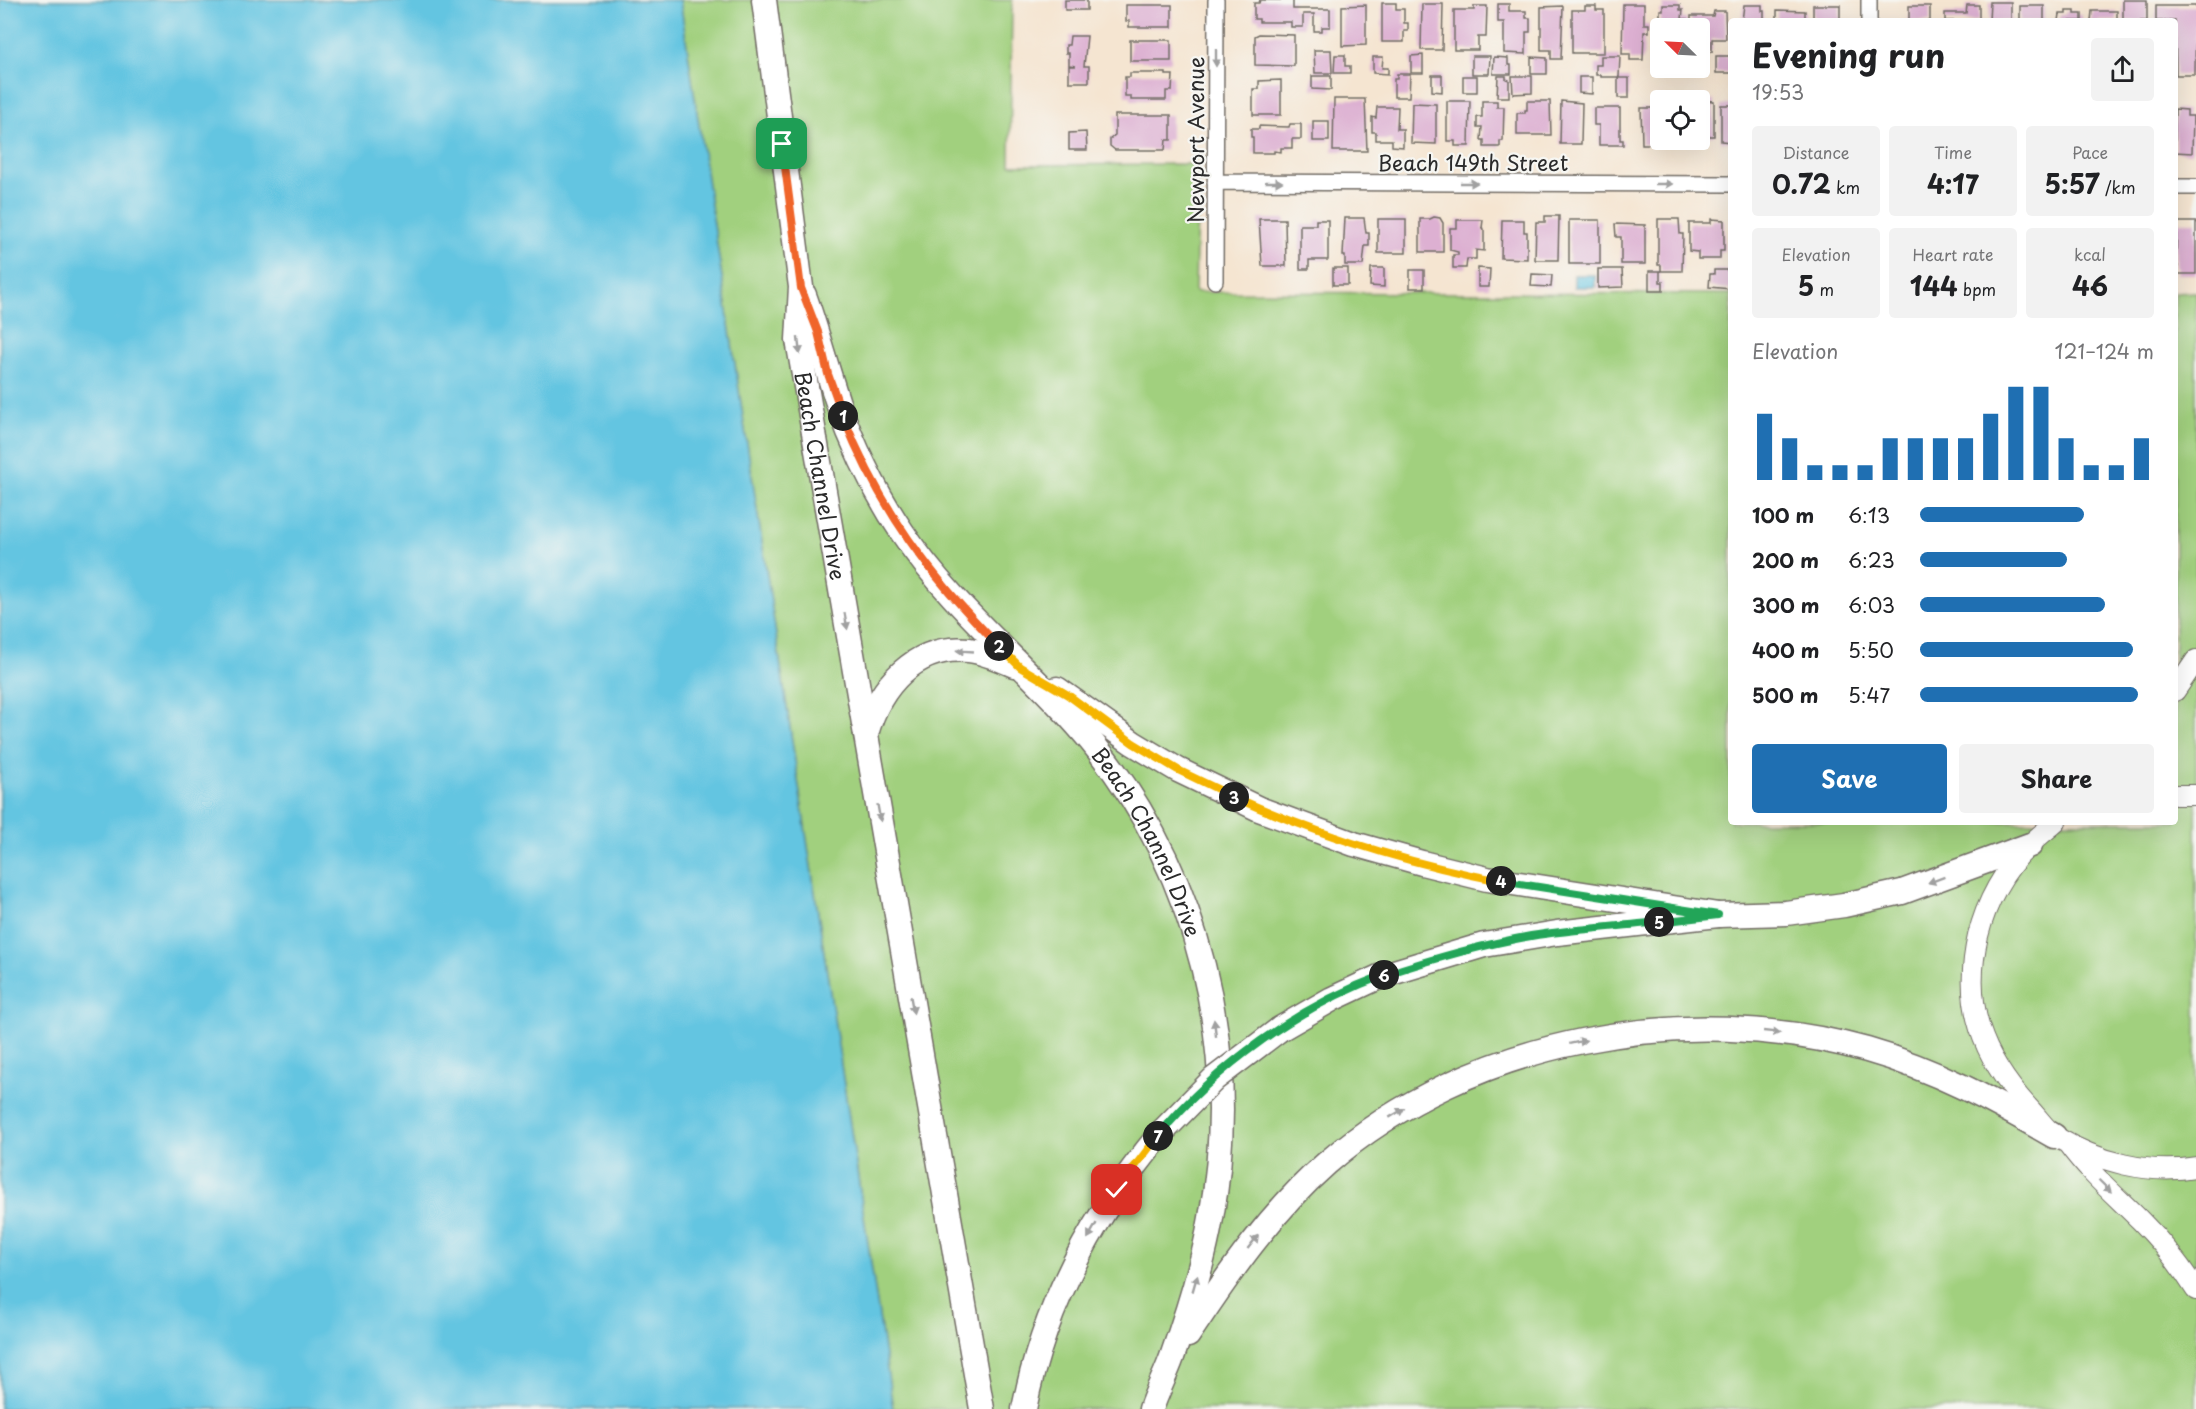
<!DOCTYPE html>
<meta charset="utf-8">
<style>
:root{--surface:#fff;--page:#f2f2f2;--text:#202124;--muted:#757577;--accent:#1f6fb2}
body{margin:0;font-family:"Playpen Sans",sans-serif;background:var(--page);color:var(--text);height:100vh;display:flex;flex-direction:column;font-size:22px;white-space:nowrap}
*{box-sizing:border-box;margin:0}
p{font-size:20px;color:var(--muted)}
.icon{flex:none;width:33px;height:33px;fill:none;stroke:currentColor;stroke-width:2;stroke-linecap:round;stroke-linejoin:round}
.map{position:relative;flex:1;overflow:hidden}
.sheet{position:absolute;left:1728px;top:18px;width:450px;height:807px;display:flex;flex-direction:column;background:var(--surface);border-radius:6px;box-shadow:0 6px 24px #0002}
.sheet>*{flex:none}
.needle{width:39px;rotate:294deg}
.fabs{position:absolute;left:1650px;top:18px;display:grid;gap:12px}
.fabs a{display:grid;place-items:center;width:60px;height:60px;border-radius:6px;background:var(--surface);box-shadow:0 6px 24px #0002;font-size:30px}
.pin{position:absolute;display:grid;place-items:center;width:51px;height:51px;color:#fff;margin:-26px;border-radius:12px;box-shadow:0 3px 9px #0006}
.km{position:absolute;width:30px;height:30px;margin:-15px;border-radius:50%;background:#222;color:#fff;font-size:16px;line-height:30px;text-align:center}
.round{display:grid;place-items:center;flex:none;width:63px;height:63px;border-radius:6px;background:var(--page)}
.head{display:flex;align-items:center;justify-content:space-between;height:102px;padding:0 24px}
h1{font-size:33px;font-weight:700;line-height:45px}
.figures{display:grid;grid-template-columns:repeat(3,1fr);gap:9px;height:102px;padding:6px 24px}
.figures div{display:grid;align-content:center;border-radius:6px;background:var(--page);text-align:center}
.figures b{font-size:26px;font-weight:700}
.figures small{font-size:16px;font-weight:400}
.figures p{font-size:16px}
.chart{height:168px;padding:12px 24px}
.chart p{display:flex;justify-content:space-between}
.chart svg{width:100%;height:108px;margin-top:6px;stroke:var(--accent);stroke-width:6}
.action{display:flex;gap:12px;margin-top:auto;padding:12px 24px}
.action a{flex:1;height:69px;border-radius:6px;background:var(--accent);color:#fff;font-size:24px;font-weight:700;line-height:69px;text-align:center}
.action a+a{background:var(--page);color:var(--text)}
ul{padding:0 24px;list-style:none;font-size:20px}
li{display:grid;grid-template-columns:96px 72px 1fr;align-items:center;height:45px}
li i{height:15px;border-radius:8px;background:var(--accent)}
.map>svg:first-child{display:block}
.green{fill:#a1d07e;stroke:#667e54;stroke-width:1.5}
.water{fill:#63c5e1;stroke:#477886;stroke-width:1.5}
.building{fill:#ddb0d2}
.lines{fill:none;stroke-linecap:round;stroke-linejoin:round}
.minor-casing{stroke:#726c65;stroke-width:18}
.tertiary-casing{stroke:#726c65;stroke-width:22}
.primary-casing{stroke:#726c65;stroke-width:27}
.minor{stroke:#fff;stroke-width:15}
.tertiary{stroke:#fff;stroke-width:20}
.primary{stroke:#fff;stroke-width:24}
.primary-bridge-casing{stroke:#726c65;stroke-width:27;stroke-linecap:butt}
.primary-bridge{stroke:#fff;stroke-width:24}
.oneway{fill:#a0a0a0}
.split-1-casing{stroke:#fff;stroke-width:12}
.split-2-casing{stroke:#fff;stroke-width:12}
.split-3-casing{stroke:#fff;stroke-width:12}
.split-4-casing{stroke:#fff;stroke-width:12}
.split-5-casing{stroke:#fff;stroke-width:12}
.split-6-casing{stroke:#fff;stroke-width:12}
.split-7-casing{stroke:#fff;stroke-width:12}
.split-8-casing{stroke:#fff;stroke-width:12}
.split-1{stroke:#f0652b;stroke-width:8}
.split-2{stroke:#f0652b;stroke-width:8}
.split-3{stroke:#f5b400;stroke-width:8}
.split-4{stroke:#f5b400;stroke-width:8}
.split-5{stroke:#22a559;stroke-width:8}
.split-6{stroke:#22a559;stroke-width:8}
.split-7{stroke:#22a559;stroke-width:8}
.split-8{stroke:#f5b400;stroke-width:8}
.labels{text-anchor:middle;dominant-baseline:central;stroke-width:4.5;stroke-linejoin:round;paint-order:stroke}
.street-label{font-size:21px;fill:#2b2b2b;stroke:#f6f6f2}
</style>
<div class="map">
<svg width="2196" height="1409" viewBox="0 0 2196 1409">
<rect width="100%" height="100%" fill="#f6f6f2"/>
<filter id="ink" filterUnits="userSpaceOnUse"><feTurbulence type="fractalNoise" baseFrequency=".0167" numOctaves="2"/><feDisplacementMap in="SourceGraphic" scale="12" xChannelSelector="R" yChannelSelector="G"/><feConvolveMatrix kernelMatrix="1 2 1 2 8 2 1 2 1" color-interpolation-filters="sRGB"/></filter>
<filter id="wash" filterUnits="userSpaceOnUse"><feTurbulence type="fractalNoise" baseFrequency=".008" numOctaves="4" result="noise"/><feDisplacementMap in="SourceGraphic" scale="24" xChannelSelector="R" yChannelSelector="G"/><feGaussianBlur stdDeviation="1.35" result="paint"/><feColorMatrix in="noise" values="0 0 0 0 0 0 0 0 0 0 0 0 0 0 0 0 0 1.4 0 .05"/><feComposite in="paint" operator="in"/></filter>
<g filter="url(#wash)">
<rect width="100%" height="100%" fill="#f5e5d1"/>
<!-- green -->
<path class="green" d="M680,0H1012L1010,165L1192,164L1198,165L1195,292L1731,294V822H2175V293L2196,292V1409H893Z"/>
<!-- water -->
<path class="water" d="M0,0H680L893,1409H0Z
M1574,275H1595V287H1574Z"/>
<g id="blocks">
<!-- building -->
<path class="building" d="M1065,0H1087V10H1065Z
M1260,0H1293V9H1330V27H1322V31H1314V14H1303V27H1291V22H1259V19H1254V3H1259Z
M2123,0H2147V21H2123Z
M1990,2H2011V21H1989Z
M1382,3H1396V9H1404V23H1408V31H1404V42H1382Z
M1422,4H1443L1442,50H1421Z
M1498,4H1509V11H1526V18H1530V32H1526V54L1504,53V22H1498Z
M1623,4H1644V24H1649V32H1644L1643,60H1630V54H1622Z
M1126,5H1172V27H1129V21H1126Z
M1366,5V45L1342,46V6Z
M1663,5H1680V10H1683L1682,19H1687V28H1660V10H1663Z
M1744,5H1762V11H1764V21H1742Z
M1813,5H1840V21H1813Z
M1967,5H1979V21H1945V13H1966Z
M1474,6H1487L1486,37H1478V50H1454V10H1474Z
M1563,6L1561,59H1551V50H1541V7Z
M1585,6H1596V10H1604V53H1572V10H1585Z
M1909,6H1930V21H1909Z
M2020,6H2044V21H2020Z
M2156,6H2196L2195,75H2176L2175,21H2156Z
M1777,10L1805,11V21H1777Z
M1714,11H1725L1726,39H1712V52H1700V28H1691V16H1713Z
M2066,11H2075V14H2082V21H2059L2060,14H2066Z
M2092,11H2117V21H2091Z
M1259,34L1294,35V66L1255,65V36Z
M1070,36H1087L1084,66H1089V82H1069V66H1076L1069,65V53H1066V45H1069Z
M1130,40H1171V61H1130Z
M1314,50H1331L1332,73H1315Z
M1335,55H1345V66H1350V73H1334Z
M1423,55V73H1411V56Z
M1654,55H1660V68H1668V73H1654Z
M1472,56H1490L1489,74H1472Z
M1601,56H1620L1619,77H1601V75H1596V65H1601Z
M1716,56H1731V73H1716Z
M1373,57H1383L1382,68H1388V74L1373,73Z
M1494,57L1508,58V65H1511V74H1493Z
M1531,57L1547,58V74H1531Z
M1130,73H1166V75H1173L1172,91H1166V100H1131V96H1125V77H1130Z
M1397,74H1410L1409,97H1394V79H1397Z
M1432,75H1442V92L1432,91Z
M1312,76H1331V90L1312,89Z
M1463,76H1477V92H1463Z
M1498,76H1506V79L1509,80V97H1497Z
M1512,76H1532V93L1513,94Z
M1579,77H1592V94L1579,93Z
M1618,78H1629V98H1618Z
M1281,80V115H1253V89H1259V81Z
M1334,99H1365L1367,151H1333Z
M1700,100L1714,101V136H1700Z
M1447,101H1470L1469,146H1455V141H1447Z
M1482,101H1497V107H1504L1503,141H1500V147H1484V140H1481L1482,127H1477V117H1482Z
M1527,101H1550L1551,135H1517V113H1525V110H1527Z
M1561,101L1582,103L1581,144H1560Z
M1412,103L1436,104V144L1411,143Z
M1721,105H1731V142L1721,141Z
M1377,107H1398L1397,129H1403V147L1392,146V140H1376V132H1372V117L1376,118Z
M1594,108H1620V140H1623V145H1599V125H1594Z
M1641,108H1660V140H1667V144H1642Z
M2175,109L2187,110V116H2193L2192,153L2175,152Z
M1115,115H1171V140H1166L1165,150H1115L1110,146V139L1115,135Z
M1313,121H1329V141H1313Z
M1290,124H1301V139H1292V148H1281V152L1274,151V153H1253V137H1251V129H1259V126L1289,127Z
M1086,132L1087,150H1069V133Z
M1545,216H1559L1558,260H1535L1536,222H1545Z
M1434,217L1440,218L1443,223V252H1420V219H1430Z
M1345,218H1364L1366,233H1369V246H1365L1363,265H1345V256H1343Z
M1259,219H1285L1286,266H1262Z
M1378,219H1406V253H1378Z
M1658,219H1679L1680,234H1683L1682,271H1661V265H1658Z
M1711,219L1724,220V251H1720V259H1698V252L1689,251V223H1711Z
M1316,220H1328V260H1309V269H1300V225H1316Z
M1457,220H1483L1482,228L1484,229V251L1476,250V259H1467L1466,268H1453V255H1458V252L1450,250V228H1457Z
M1502,220H1524V232H1527V259L1501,258Z
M1569,220H1600V264H1569Z
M2177,222H2196V274H2177L2178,266H2176Z
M1615,224L1645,225V264H1621V237H1616Z
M1333,268H1348V285H1333Z
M1371,268H1384V287L1370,286Z
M1478,268L1490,269L1489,287H1478Z
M1598,269H1622L1623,287L1598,288Z
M1410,270H1424V288H1410Z
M1714,270H1731V289L1709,287L1710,274H1714Z
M1649,271H1660V282H1663V291H1649Z
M1532,274L1552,275L1551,287L1531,286Z"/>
</g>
</g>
<g filter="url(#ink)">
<use href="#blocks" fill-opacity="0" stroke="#726c65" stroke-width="1.5"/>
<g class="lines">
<!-- minor casing -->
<g class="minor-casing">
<path id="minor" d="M1869,21V0
M1215,182L1731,184
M2175,187H2196
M1215,281L1216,0"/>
</g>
<!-- tertiary casing -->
<g class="tertiary-casing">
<path id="tertiary" d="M2175,691L2196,660
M2175,795H2196
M2056,822C2047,830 2037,837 2029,846C2004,869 1986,903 1978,936C1962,1005 1982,1056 2028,1107C2037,1116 2046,1130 2056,1137C2098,1162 2148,1175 2196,1167
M2068,1144C2089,1173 2116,1196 2141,1221C2162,1242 2180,1265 2196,1290"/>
</g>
<!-- primary casing -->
<g class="primary-casing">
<g id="primary">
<path id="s1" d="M764,0L801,287L798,340L982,1409"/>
<path id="s2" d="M804,295C817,331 826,367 838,403C854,448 875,492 902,532C954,611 1031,668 1091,741C1199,873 1242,1050 1211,1218C1203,1265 1188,1312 1172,1357C1166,1374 1157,1391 1151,1409"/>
<path d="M1057,689L1133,743L1178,770L1259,809L1354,844L1422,863L1487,879L1718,915"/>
<path d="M866,734C879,687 915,644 969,650C985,652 1000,659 1014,665"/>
<path d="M1280,1029L1332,999L1381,976L1484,945L1557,933L1718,915L1786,913L1844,905L1902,892L2030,845"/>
<path d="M1188,1335C1229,1273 1271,1212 1327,1163C1470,1039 1686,999 1867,1050C1934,1069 1994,1101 2054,1136"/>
<path d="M1024,1409C1044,1305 1095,1212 1162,1132"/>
</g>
</g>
<!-- minor -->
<use href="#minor" class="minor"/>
<!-- tertiary -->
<use href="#tertiary" class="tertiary"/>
<!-- primary -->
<use href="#primary" class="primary"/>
<!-- primary-bridge casing -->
<g class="primary-bridge-casing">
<path id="primary-bridge" d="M1162,1132L1214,1079L1280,1029"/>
</g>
<!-- primary-bridge -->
<use href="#primary-bridge" class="primary-bridge"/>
</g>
<!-- one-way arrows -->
<defs><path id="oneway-solid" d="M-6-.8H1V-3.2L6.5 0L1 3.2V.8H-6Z" transform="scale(1.5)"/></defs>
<g class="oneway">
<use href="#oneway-solid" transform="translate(1216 58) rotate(90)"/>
<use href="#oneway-solid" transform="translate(1274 182)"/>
<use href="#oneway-solid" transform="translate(1469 183)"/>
<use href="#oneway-solid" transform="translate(1664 184)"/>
<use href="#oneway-solid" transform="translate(799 346) rotate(83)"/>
<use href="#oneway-solid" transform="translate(846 621) rotate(80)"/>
<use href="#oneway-solid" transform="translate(965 651) rotate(-177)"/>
<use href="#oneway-solid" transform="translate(879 813) rotate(80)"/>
<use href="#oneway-solid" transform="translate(1936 880) rotate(160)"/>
<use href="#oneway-solid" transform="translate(912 1005) rotate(80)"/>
<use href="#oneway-solid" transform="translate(1215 1028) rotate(-97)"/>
<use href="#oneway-solid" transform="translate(1772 1032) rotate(6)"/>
<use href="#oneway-solid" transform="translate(1578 1042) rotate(-12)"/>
<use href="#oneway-solid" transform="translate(1397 1113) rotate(-31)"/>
<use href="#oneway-solid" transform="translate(2105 1186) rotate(44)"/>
<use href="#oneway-solid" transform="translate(1092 1231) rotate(120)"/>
<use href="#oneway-solid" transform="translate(1253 1242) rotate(-52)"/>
<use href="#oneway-solid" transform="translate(1195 1283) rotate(-74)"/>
</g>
</g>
<g class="lines" filter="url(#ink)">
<!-- split-1 casing -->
<g class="split-1-casing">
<path id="split-1" d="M782,144L801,288L818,332L828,374L843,416"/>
</g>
<!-- split-2 casing -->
<g class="split-2-casing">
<path id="split-2" d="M843,416C880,509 929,575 999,646"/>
</g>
<!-- split-3 casing -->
<g class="split-3-casing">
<path id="split-3" d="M999,646L1020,667L1068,695L1133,743L1178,770L1234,797"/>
</g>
<!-- split-4 casing -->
<g class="split-4-casing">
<path id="split-4" d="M1234,797C1319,835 1409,864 1501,881"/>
</g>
<!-- split-5 casing -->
<g class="split-5-casing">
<path id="split-5" d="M1501,881L1718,915L1659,922"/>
</g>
<!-- split-6 casing -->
<g class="split-6-casing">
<path id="split-6" d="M1384,975C1432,959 1481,945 1531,936C1573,929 1616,927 1659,922"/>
</g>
<!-- split-7 casing -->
<g class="split-7-casing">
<path id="split-7" d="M1158,1136C1216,1066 1299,1006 1384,975"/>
</g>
<!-- split-8 casing -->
<g class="split-8-casing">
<path id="split-8" d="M1117,1190L1158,1136"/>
</g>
<!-- split-1 -->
<use href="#split-1" class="split-1"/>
<!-- split-2 -->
<use href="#split-2" class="split-2"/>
<!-- split-3 -->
<use href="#split-3" class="split-3"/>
<!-- split-4 -->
<use href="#split-4" class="split-4"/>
<!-- split-5 -->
<use href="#split-5" class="split-5"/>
<!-- split-6 -->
<use href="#split-6" class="split-6"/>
<!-- split-7 -->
<use href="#split-7" class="split-7"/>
<!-- split-8 -->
<use href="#split-8" class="split-8"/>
</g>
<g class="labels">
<!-- street labels -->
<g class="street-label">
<text transform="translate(1195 140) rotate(-90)">Newport Avenue</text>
<text x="1473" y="162">Beach 149th Street</text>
<text stroke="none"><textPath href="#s1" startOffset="480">Beach Channel Drive</textPath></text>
<text stroke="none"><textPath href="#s2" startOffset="656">Beach Channel Drive</textPath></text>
</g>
</g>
</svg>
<div class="fabs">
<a><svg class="needle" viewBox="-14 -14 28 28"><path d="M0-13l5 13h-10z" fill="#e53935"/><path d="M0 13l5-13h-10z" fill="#757577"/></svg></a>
<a><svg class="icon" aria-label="locate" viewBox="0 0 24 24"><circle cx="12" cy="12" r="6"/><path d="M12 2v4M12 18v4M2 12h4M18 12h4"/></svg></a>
</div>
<div class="pin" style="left:782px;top:144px;background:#1e9e55"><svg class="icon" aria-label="arrive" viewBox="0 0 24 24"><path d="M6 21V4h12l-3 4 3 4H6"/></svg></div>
<div class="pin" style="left:1117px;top:1190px;background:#d93025"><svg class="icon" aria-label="check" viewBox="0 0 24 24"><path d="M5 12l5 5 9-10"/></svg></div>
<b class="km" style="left:843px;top:416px">1</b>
<b class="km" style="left:999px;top:646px">2</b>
<b class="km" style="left:1234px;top:797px">3</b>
<b class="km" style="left:1501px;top:881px">4</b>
<b class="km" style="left:1659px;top:922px">5</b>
<b class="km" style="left:1384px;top:975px">6</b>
<b class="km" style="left:1158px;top:1136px">7</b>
<section class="sheet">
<div class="head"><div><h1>Evening run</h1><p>19:53</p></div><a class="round"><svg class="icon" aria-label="share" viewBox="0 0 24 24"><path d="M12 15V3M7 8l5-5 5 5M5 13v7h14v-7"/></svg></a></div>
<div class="figures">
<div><p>Distance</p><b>0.72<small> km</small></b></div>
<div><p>Time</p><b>4:17</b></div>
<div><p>Pace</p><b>5:57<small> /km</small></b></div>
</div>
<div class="figures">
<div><p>Elevation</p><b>5<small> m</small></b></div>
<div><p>Heart rate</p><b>144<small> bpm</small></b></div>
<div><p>kcal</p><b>46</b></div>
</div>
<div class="chart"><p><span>Elevation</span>121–124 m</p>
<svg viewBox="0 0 160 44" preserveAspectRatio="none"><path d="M5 44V17M15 44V27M25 44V38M35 44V38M45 44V38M55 44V27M65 44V27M75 44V27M85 44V27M95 44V17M105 44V6M115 44V6M125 44V27M135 44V38M145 44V38M155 44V27"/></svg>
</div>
<ul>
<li><b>100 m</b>6:13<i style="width:70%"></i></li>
<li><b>200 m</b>6:23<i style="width:63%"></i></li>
<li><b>300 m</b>6:03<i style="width:79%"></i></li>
<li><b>400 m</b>5:50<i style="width:91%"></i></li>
<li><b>500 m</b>5:47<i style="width:93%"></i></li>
</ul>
<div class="action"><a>Save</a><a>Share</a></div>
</section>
</div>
